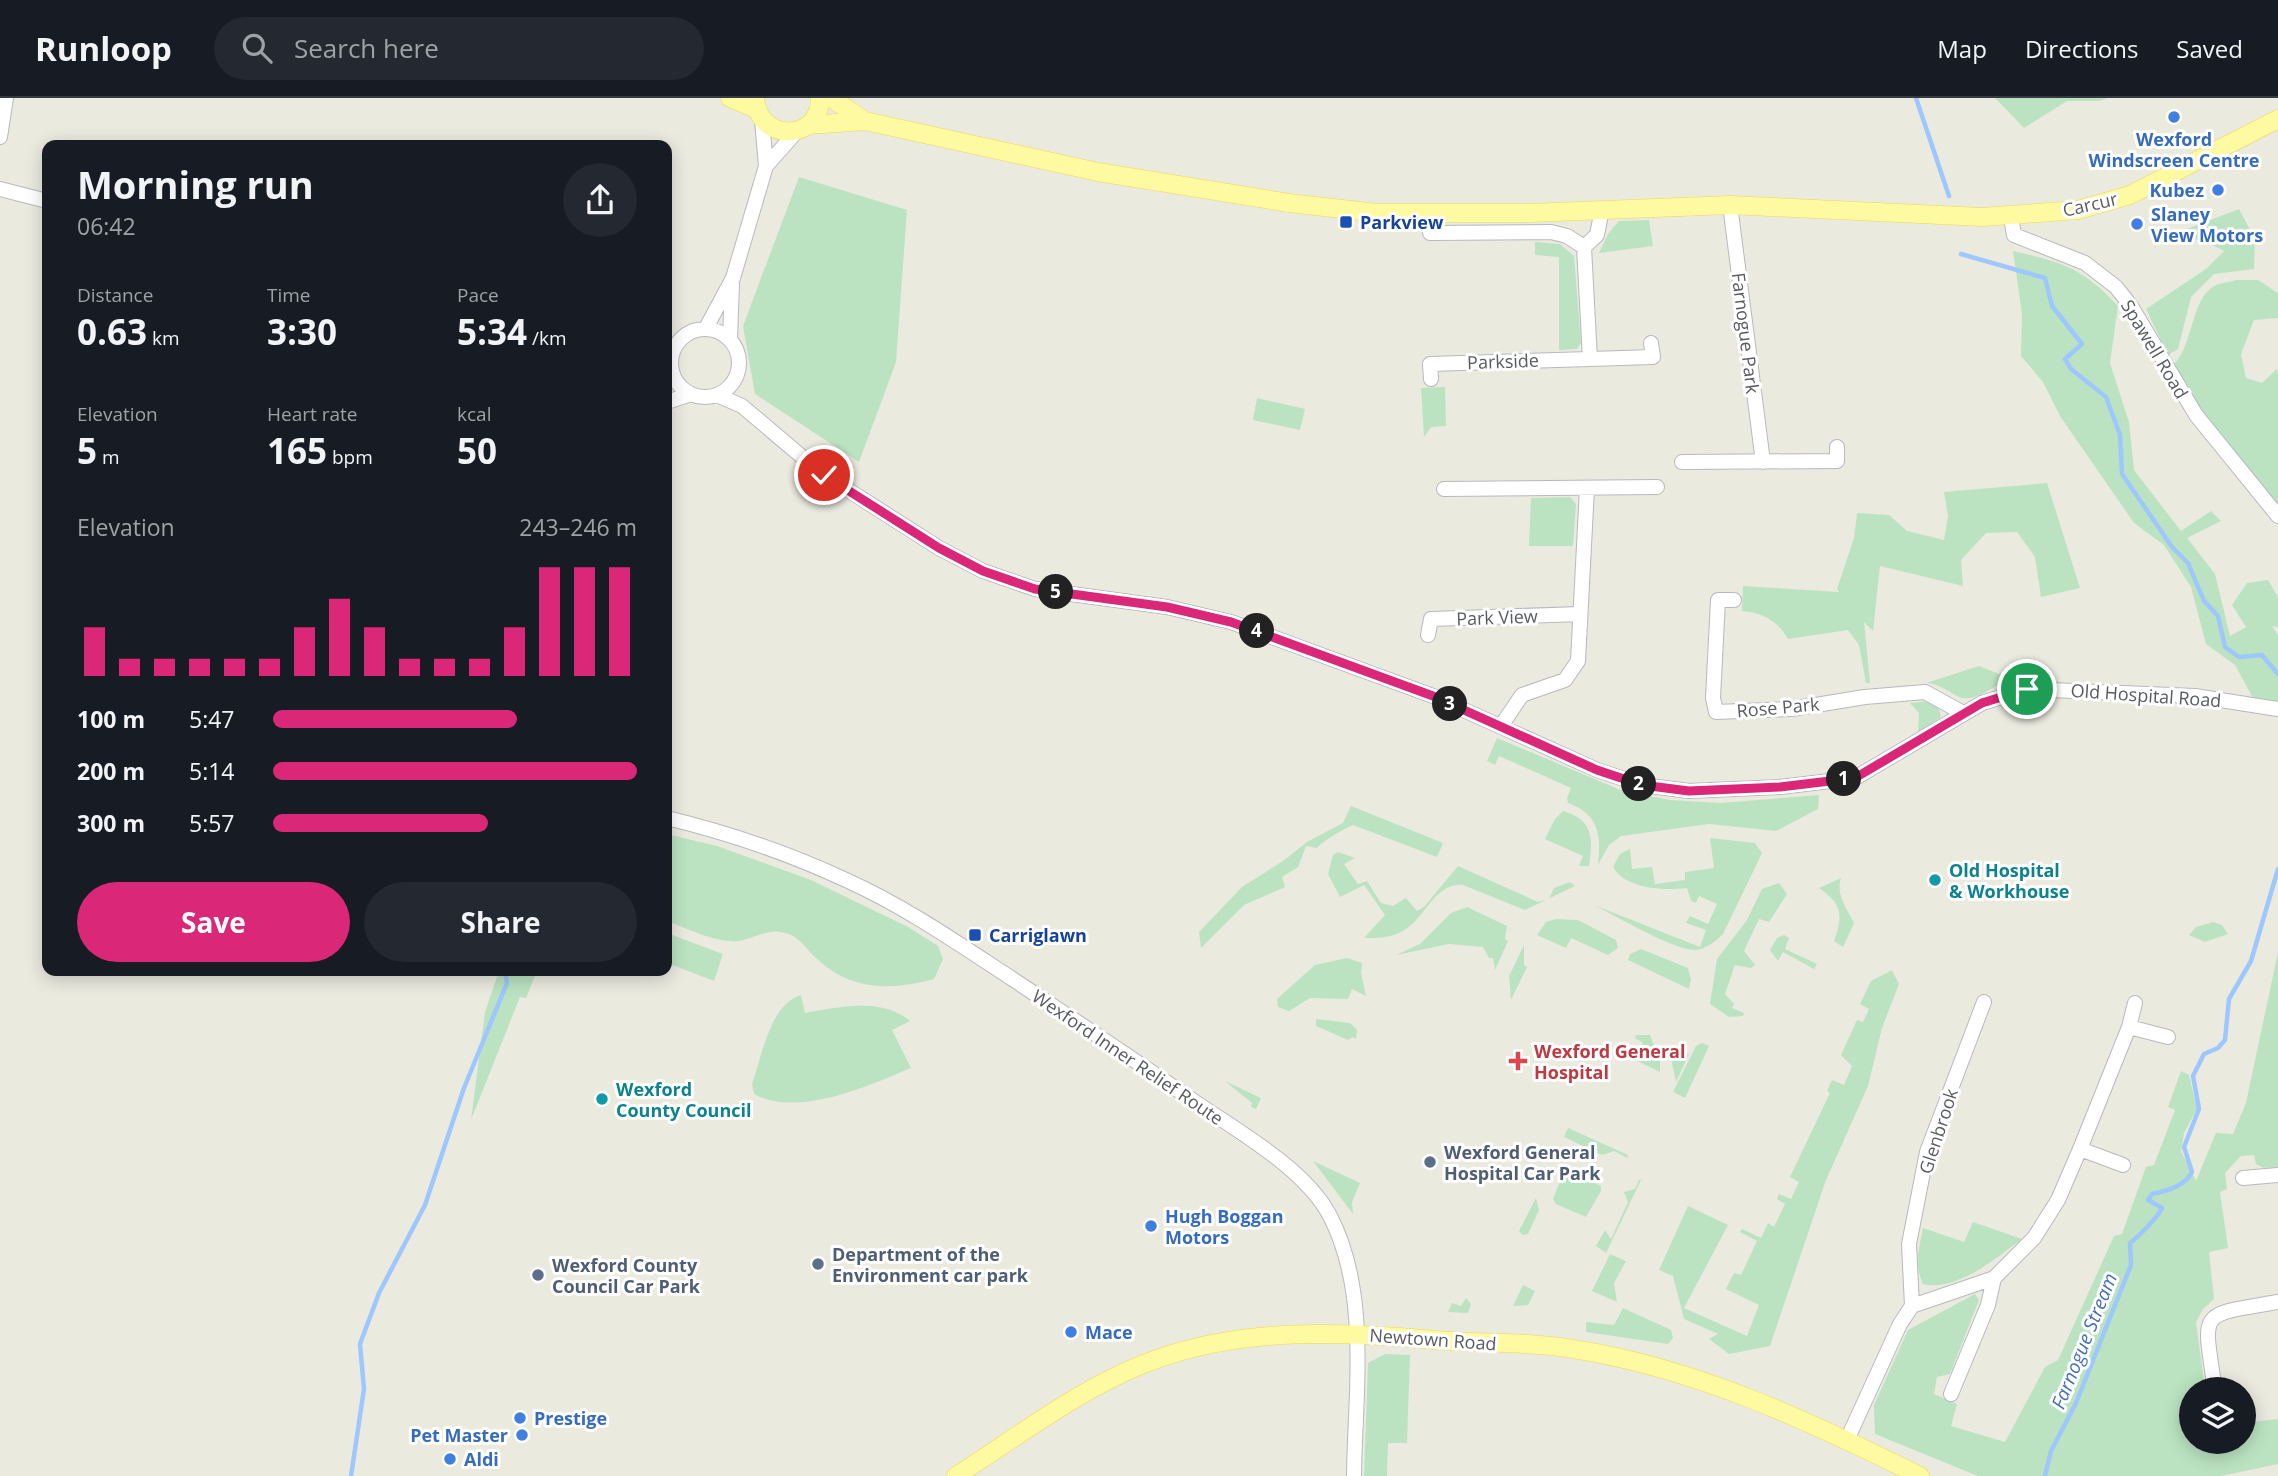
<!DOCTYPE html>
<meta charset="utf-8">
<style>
:root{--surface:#171b24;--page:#242831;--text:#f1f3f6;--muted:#9ea1a6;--line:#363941;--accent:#db2777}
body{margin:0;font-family:"Open Sans",sans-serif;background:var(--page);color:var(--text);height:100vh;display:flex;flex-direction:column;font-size:26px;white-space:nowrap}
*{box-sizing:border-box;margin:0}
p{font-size:23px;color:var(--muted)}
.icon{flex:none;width:38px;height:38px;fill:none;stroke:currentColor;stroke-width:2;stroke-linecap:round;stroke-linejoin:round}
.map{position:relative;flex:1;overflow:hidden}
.sheet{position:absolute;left:42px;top:42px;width:630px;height:836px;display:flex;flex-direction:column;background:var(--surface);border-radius:14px;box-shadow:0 4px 18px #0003}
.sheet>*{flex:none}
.fabs{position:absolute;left:2179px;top:1279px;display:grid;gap:14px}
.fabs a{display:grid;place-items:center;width:77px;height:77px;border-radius:50%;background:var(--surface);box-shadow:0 4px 18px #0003;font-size:35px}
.pin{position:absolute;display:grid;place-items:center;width:60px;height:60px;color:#fff;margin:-30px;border:4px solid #fff;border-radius:50%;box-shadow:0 2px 7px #0007}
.km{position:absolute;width:35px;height:35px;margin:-18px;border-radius:50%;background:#222;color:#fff;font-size:19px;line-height:35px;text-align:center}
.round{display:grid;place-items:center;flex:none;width:74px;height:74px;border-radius:37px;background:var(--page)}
.overview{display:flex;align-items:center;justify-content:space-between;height:119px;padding:0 35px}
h1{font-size:38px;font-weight:700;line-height:52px}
.stats{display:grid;grid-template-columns:repeat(3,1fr);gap:10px;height:119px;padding:7px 35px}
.stats div{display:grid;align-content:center}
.stats b{font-size:35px;font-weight:700}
.stats small{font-size:19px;font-weight:400}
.stats p{font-size:19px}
.chart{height:196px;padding:14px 35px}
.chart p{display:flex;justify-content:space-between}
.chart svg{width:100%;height:126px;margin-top:7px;stroke:var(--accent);stroke-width:6}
.cta{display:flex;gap:14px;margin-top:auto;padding:14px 35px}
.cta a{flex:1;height:80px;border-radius:42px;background:var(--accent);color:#fff;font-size:28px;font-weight:700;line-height:80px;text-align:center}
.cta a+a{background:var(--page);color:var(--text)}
ul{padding:0 35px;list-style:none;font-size:23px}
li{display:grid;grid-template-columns:112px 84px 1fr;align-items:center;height:52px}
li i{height:18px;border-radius:9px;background:var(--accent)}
header{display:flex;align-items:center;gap:42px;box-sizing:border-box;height:98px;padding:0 35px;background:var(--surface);border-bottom:2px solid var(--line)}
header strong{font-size:33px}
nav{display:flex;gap:38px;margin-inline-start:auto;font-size:24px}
.search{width:490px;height:63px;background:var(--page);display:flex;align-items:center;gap:18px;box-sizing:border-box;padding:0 24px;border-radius:38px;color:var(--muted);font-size:26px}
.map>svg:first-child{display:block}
.green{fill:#bbe3c1}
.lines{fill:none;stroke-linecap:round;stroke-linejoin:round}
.stream{stroke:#9dc7fd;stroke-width:4.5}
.minor-casing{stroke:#b7b9be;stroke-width:16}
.major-casing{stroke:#eed756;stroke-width:19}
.minor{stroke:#fff;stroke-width:14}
.major{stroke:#fdfaa2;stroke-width:18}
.route-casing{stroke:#fff;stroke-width:14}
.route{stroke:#db2777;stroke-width:9}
.shop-dot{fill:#3f7fe0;stroke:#fff;stroke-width:2.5}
.transit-dot{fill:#1a4fb4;stroke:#fff;stroke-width:2.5}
.culture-dot{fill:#0f9aa8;stroke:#fff;stroke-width:2.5}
.health-dot{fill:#e0444e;stroke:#fff;stroke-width:2.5}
.service-dot{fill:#5c6f8a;stroke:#fff;stroke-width:2.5}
.labels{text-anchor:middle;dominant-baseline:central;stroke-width:6;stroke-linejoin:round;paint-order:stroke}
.shop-label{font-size:18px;font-weight:bold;fill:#366cbe;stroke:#fff;text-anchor:start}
.street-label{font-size:18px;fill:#585b60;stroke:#fff}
.transit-label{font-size:18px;font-weight:bold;fill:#164399;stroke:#fff;text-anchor:start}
.culture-label{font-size:18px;font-weight:bold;fill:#0d838f;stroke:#fff;text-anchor:start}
.health-label{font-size:18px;font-weight:bold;fill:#be3a42;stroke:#fff;text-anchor:start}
.service-label{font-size:18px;font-weight:bold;fill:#4e5e75;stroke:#fff;text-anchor:start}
.water-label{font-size:19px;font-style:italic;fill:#426ebf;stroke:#fff}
</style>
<header>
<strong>Runloop</strong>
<div class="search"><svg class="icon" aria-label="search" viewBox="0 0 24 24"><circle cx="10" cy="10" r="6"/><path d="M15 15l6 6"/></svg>Search here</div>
<nav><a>Map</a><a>Directions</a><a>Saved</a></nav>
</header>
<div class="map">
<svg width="2278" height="1378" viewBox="0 0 2278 1378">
<rect width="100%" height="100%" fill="#ebeadf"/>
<!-- green -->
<path class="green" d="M1995,0H2107L2100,3H2067L2024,30Z
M799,79L907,112L896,264L859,364L755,296L743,228Z
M2239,111L2255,141L2254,171L2214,176L2191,199L2178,251L2168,257L2146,211L2206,171L2224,153L2209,145L2174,136Z
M1649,122L1653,148L1599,155L1608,136L1619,123Z
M1535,144L1560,146L1574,158L1581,245L1577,251L1559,252V159L1535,157Z
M2013,153C2064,165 2081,169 2118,208L2110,265L2129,324L2134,372L2181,433L2211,413L2221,423L2187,440L2215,476L2230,538L2246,529L2232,507L2247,485L2268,482L2278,499V529L2272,528L2278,537V605L2254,602L2235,567L2206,546L2191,489L2164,447L2134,425L2060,318L2043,284L2021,258L2022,216Z
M2236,182H2258L2278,195V220L2254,222L2241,256L2246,280L2262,285L2277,271L2278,276V407L2200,310L2174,266C2194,246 2190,203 2214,188C2220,185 2230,184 2236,182Z
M1445,289L1446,328L1431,329L1424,339L1421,290Z
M1257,300L1305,311L1300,332L1253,322Z
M2047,385L2080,490L2041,499L2035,459L2017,434L1986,435L1961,462L1963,488L1880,468L1873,533L1864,524L1870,585H1866L1859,547L1848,532L1788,541C1777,522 1763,515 1742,513L1743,488L1839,494L1837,491L1854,440L1857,415L1889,417L1907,433L1944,442L1948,418L1944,394Z
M1570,399L1576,406L1573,448H1529L1531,400Z
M1979,568L2009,580C1996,587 1972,607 1957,598C1946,592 1939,586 1926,585Z
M1931,603L1938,606L1941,619L1918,634L1919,615L1910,605Z
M1497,640L1623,693L1670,702L1721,705L1819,697L1818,711L1776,733L1709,726L1621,738L1609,747L1598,767C1601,737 1600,717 1568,705L1567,700L1571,690L1499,658L1495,667L1487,663Z
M1351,708L1443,745L1437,759L1353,727C1346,730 1322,743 1317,750L1306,748L1298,769L1282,779L1285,789L1244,807L1201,850L1199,834L1242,789L1283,763L1307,744L1343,725Z
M1563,713C1594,722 1593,740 1589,768H1579L1583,758L1545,741L1555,721Z
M667,736L717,748L811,782L908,829L938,848L943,861L934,881C890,893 849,893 814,858C802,846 798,837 781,834C767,831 753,841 739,843C715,845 689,831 667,823Z
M1710,740L1755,745L1762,755L1723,836C1716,843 1705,852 1695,852C1673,852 1616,818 1594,807L1700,849L1706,832L1686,825L1690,818L1708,826L1717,806L1699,798L1696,805L1691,803L1687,790C1665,793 1625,791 1613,769L1620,756L1630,751L1632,771L1652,769L1655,786L1685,782V774L1714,770Z
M1338,754L1355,760L1344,766L1358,786L1367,783L1381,805L1393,808L1406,800L1417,813L1424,809L1458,768L1538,804L1549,801L1554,790L1570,784L1575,788L1525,812L1463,787C1435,784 1425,821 1403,833C1391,840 1377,840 1364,840L1385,817L1364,787L1340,799L1328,776L1333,757Z
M1841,780C1836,796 1845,808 1854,825L1843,849L1834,843C1843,818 1843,806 1819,790Z
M1779,785L1787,796L1769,824L1759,821L1744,853L1755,867L1751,870L1735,867L1725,896L1734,906L1732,910L1744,915L1743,918L1729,919L1710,906L1717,861L1747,822L1762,791Z
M1467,809L1507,828L1505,841L1508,843L1495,872L1493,860H1489L1483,849L1449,846L1396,857L1420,846L1451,815Z
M1556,821L1578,822L1616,842L1618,850L1608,857L1571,840L1566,850L1537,837L1546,824Z
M2213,824L2222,827L2228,836L2205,844L2189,837L2196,829Z
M667,835L723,856L714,883L667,865Z
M1784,837L1789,840L1785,851L1817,866L1814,871L1783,854L1778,863L1770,852L1777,840Z
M1524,847V867L1527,869L1511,902L1509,878Z
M1641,851L1688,870L1691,881L1689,891L1628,862L1630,856Z
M2278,854V1069L2264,1070L2256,1066L2254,1057L2241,1058L2225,1075L2227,1091L2220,1094L2228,1150L2209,1154L2214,1201L2203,1211L2196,1224L2205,1291L2191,1292V1344H2244V1325L2278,1321V1366L2221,1378H1978L1875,1336L1874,1307L1908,1232L1975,1196L1979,1202L1950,1276L1937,1279L1934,1296L1957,1306L1951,1328L2005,1344L2045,1269L2058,1262L2114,1138L2122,1136L2146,1069L2154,1067L2175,1012L2168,1009L2181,973L2189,977L2197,1011L2184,1035L2181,1053L2196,1083L2216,1035L2233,1036L2246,1005Z
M1347,860L1362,865L1361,875L1366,898L1352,891L1348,901L1310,900L1289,913L1278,909L1277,901L1315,867Z
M1892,872L1899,886L1882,930L1868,988L1826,1082L1770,1248L1729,1256L1709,1241L1718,1236L1684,1221L1673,1178L1659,1172L1688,1108L1728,1127L1684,1210L1747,1238L1759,1207L1726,1191L1734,1175L1741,1177L1757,1143L1740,1134L1742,1131L1761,1140L1768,1125L1774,1129L1785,1106L1777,1101L1779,1096L1791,1101L1799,1084L1790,1079L1830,995L1827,993L1832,982L1844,987L1852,968L1841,957L1857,922L1863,924L1869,911L1860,906L1871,883Z
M499,873H537L526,900L520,899L471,1022L485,914Z
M801,897L805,915C839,909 882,899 910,923L892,932L911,970C868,988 798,1020 754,996L752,986C762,958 770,906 801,897Z
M1316,921L1350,925L1357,932L1356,941L1353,939L1348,942L1316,928Z
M1636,937H1650L1660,963V974L1635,962L1643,945L1635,940Z
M1702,945L1709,948L1685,1000L1673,994L1696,948Z
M1675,950L1689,956L1676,984L1670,955Z
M1225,983L1261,1000L1256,1011L1251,1009L1252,1005Z
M1568,1030L1628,1057L1627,1060L1614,1053L1602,1057L1564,1039Z
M1313,1063L1360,1085L1352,1104L1353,1116Z
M1570,1074L1601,1088V1093L1586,1119L1556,1106L1553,1101L1562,1078Z
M1639,1082H1641L1606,1155L1596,1148L1605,1132L1611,1141L1628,1104L1624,1094L1635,1091Z
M1536,1100L1539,1112L1528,1136L1523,1137L1519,1133Z
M1973,1124L2022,1141C1996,1160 1957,1194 1923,1186C1914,1167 1919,1150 1923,1130L1964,1144Z
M1610,1156L1626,1163L1614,1185L1617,1204L1592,1193Z
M1523,1187L1535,1193L1528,1207L1513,1208Z
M1466,1200L1471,1206L1468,1215L1448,1214L1452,1205L1461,1208Z
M1623,1210L1671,1232L1673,1240L1668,1246L1586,1234V1224L1614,1227Z
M1385,1256L1410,1257L1407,1345H1388L1387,1378H1364L1368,1265Z"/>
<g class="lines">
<!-- stream -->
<path class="stream" d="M1916,0L1949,98
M1961,156L2045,180L2052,208L2082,246L2065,261L2071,271L2106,299L2120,337L2122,376L2172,449L2188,465L2204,503L2218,518L2225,549L2239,559L2262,557L2278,576
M351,1378L364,1291L360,1246L379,1195L425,1107L464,990L507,885L505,873
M2045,1378L2051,1353L2076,1305L2131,1167L2130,1145C2138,1139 2159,1118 2162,1110L2148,1102L2152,1096C2167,1093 2185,1088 2192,1074L2184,1049L2199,1011L2193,978L2204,956L2218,950L2225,942L2229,901L2251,863L2278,771"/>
<!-- minor casing -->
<g class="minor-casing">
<path id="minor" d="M0,39L6,0
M766,68L797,33
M0,91L47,103
M1730,107L1763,364
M2011,119L2014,137L2085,165L2116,189L2131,208L2196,317L2278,418
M1430,135L1551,134L1567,138L1584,149
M706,230L733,180L766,68L762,22
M671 265a34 34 0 1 1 68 0a34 34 0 1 1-68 0Z
M730,241L732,186
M1590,261L1653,259L1651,245
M1431,281L1430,266L1590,261L1584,149L1597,137L1602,111
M717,297L742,308L820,374L939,450L983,473L1035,491L1167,509L1231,524L1433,598L1597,672L1642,687L1689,693L1780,689L1855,680L1982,605L2027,591L2195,598L2278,611
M667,304L691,296
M1682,364L1837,363V349
M1444,391L1657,389
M1734,502H1718L1713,600L1716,614L1791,611L1865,599L1925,594L1963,615
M1428,537L1431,521L1580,516
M1501,628L1522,597L1565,582L1578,563L1587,390
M667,720C729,735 788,755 846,782C906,809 959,846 1014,882C1071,920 1129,958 1185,997C1230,1029 1304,1068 1330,1118C1370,1195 1355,1294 1354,1378
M2129,929L2168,939
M2080,1051L2123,1067
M2243,1080L2278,1077
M1912,1208L1994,1180L2034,1140L2058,1102L2080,1051L2129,929L2135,905
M2215,1292C2203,1210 2197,1218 2278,1204
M1951,1296L1988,1207L1994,1180
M1847,1342L1900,1226L1912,1208L1909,1146L1927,1054L1984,904"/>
</g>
<!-- major casing -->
<g class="major-casing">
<path id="major" d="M730,0L756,11
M755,0C759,46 821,43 820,0
M831,0L865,23
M808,27L865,23L1098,74L1289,105L1377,115H1529L1730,107L1982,119L2078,112L2130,97L2278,21
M956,1378C1020,1337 1086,1286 1157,1261C1247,1229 1342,1234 1435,1242C1481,1246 1528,1243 1573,1251C1696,1270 1809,1323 1920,1378"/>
</g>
<!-- minor -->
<use href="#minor" class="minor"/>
<!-- major -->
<use href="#major" class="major"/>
</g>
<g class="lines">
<!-- route casing -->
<g class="route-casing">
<path id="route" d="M824,377L939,450L983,473L1035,491L1167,509L1231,524L1433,598L1597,672L1642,687L1689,693L1780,689L1855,680L1982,605L2027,591"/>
</g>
<!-- route -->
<use href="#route" class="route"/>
</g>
<!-- markers -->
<g class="shop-dot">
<circle cx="2174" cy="19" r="7"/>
<circle cx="2218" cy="92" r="7"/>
<circle cx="2137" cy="126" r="7"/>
<circle cx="1151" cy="1128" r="7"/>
<circle cx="1071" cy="1234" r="7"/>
<circle cx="520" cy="1320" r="7"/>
<circle cx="522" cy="1337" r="7"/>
<circle cx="450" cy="1361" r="7"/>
</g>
<g class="transit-dot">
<rect x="1339" y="117" width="14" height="14" rx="3.5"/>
<rect x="968" y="830" width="14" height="14" rx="3.5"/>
</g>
<g class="culture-dot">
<circle cx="1935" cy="782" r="7"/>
<circle cx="602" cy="1001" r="7"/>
</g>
<path class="health-dot" d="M1514.5 952.5h7v7h7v7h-7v7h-7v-7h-7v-7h7z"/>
<g class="service-dot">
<circle cx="1430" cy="1064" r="7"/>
<circle cx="818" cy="1166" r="7"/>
<circle cx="538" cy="1177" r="7"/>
</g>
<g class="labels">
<!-- shop labels -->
<g class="shop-label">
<text x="2174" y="41" text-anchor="middle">Wexford<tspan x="2174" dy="21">Windscreen Centre</tspan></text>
<text x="2204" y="92" text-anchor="end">Kubez</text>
<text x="2151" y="116">Slaney<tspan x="2151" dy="21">View Motors</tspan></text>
<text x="1165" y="1118">Hugh Boggan<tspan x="1165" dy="21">Motors</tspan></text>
<text x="1085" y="1234">Mace</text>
<text x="534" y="1320">Prestige</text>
<text x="508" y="1337" text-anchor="end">Pet Master</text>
<text x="464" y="1361">Aldi</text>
</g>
<!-- street labels -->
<g class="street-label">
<text transform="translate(2090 106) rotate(-13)">Carcur</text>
<text transform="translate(1746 235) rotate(83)">Farnogue Park</text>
<text transform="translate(2155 251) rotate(59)">Spawell Road</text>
<text transform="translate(1503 263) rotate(-2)">Parkside</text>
<text transform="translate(1497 519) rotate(-2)">Park View</text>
<text transform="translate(2146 597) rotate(4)">Old Hospital Road</text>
<text transform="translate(1778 609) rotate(-5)">Rose Park</text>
<text transform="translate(1128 959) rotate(34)">Wexford Inner Relief Route</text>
<text transform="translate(1938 1033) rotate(-72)">Glenbrook</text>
<text transform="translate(1433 1241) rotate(4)">Newtown Road</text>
</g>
<!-- transit labels -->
<g class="transit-label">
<text x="1360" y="124">Parkview</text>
<text x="989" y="837">Carriglawn</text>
</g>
<!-- culture labels -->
<g class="culture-label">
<text x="1949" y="772">Old Hospital<tspan x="1949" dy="21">&amp; Workhouse</tspan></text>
<text x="616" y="991">Wexford<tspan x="616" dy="21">County Council</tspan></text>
</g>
<!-- health labels -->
<g class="health-label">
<text x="1534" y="953">Wexford General<tspan x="1534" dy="21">Hospital</tspan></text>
</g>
<!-- service labels -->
<g class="service-label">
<text x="1444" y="1054">Wexford General<tspan x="1444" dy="21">Hospital Car Park</tspan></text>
<text x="832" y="1156">Department of the<tspan x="832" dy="21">Environment car park</tspan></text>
<text x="552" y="1167">Wexford County<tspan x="552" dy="21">Council Car Park</tspan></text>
</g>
<!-- water labels -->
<g class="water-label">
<text transform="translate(2084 1243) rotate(-68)">Farnogue Stream</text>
</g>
</g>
</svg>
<div class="fabs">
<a><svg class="icon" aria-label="layers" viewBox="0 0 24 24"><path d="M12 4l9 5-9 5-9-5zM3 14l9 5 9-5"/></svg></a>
</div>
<div class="pin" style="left:2027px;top:591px;background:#1e9e55"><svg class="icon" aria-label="arrive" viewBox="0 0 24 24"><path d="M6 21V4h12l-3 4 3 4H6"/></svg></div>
<div class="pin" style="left:824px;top:377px;background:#d93025"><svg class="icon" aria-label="check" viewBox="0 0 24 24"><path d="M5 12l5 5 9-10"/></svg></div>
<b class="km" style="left:1844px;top:681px">1</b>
<b class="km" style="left:1639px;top:686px">2</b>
<b class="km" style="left:1450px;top:606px">3</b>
<b class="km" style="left:1257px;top:533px">4</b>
<b class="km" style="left:1056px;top:494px">5</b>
<section class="sheet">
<div class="overview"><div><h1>Morning run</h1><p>06:42</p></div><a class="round"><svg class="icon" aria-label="share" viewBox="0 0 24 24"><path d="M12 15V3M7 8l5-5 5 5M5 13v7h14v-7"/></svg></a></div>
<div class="stats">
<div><p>Distance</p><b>0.63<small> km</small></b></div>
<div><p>Time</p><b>3:30</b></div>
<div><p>Pace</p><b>5:34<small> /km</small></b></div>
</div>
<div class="stats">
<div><p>Elevation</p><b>5<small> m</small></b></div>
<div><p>Heart rate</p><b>165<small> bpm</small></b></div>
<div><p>kcal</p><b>50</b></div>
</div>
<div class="chart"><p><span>Elevation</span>243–246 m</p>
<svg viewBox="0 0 160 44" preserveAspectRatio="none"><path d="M5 44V27M15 44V38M25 44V38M35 44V38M45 44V38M55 44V38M65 44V27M75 44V17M85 44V27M95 44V38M105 44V38M115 44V38M125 44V27M135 44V6M145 44V6M155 44V6"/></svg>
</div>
<ul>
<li><b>100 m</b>5:47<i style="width:67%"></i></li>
<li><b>200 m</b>5:14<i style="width:100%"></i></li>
<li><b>300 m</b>5:57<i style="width:59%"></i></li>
</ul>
<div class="cta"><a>Save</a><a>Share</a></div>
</section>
</div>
